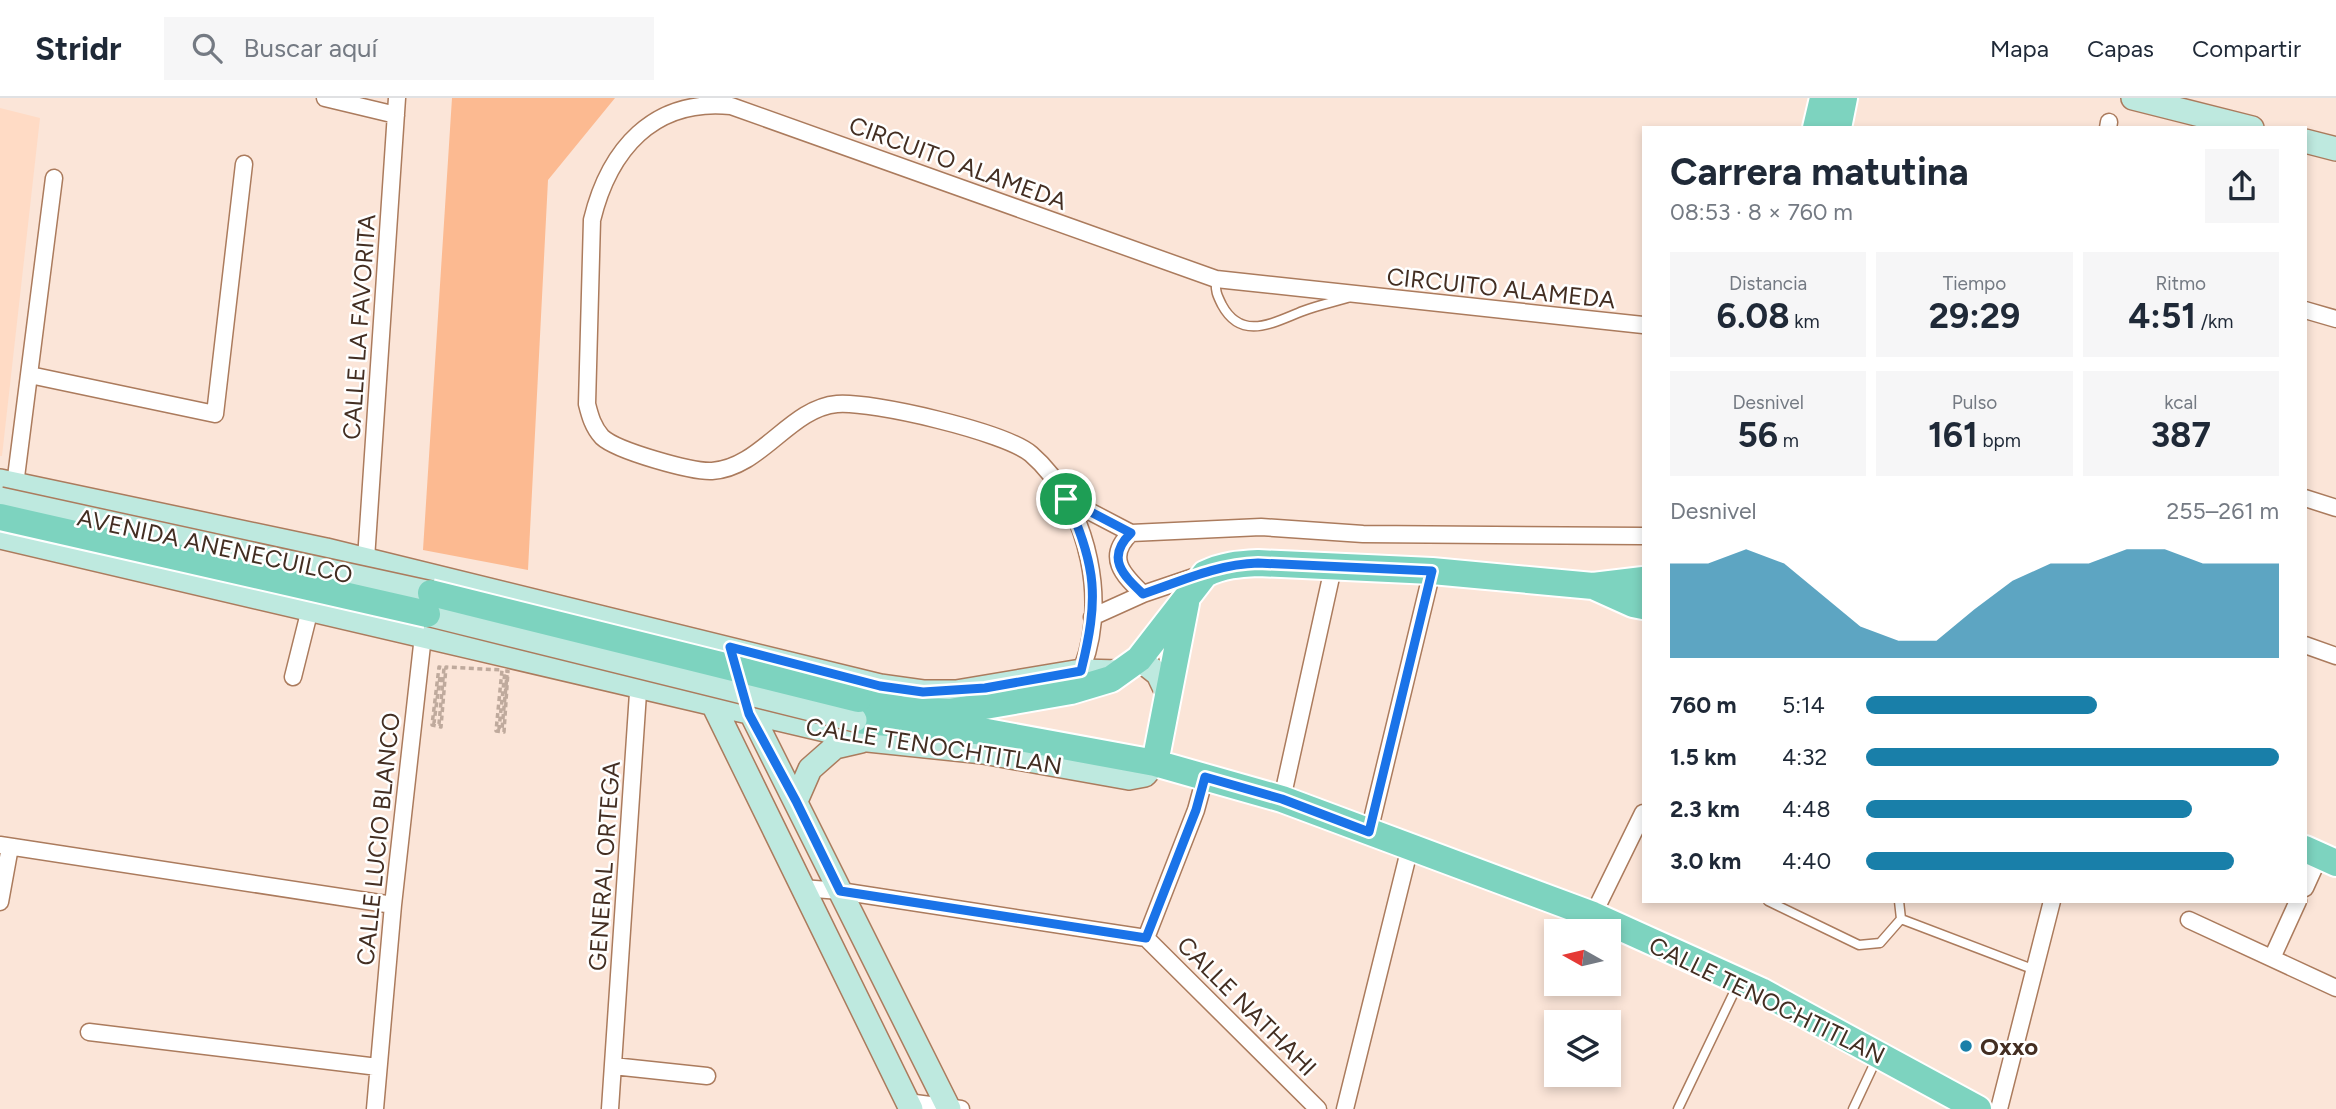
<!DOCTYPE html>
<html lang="es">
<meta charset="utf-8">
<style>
:root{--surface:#fff;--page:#f6f6f7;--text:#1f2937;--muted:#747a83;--line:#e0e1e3;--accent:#197fa9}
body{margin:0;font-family:Figtree,sans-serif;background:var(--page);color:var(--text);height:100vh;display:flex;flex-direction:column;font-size:26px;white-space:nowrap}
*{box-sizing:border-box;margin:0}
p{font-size:23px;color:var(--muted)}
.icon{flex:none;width:38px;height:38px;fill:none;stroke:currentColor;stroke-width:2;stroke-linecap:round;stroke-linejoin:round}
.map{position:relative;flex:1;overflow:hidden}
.drawer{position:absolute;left:1642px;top:28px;width:665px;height:777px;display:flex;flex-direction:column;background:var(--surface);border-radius:0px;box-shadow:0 4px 10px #0003}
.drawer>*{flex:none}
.needle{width:46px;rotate:278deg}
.controls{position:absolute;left:1544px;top:821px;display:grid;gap:14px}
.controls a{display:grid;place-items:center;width:77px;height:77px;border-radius:0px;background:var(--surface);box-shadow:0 4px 10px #0003;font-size:35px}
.pin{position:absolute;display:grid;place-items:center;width:60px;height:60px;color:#fff;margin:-30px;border:4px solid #fff;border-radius:50%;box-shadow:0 2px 7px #0007}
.round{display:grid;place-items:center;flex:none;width:74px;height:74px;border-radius:0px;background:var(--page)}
.headline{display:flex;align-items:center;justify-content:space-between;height:119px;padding:0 28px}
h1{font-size:38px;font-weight:700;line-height:52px}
.metrics{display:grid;grid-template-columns:repeat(3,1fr);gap:10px;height:119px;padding:7px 28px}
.metrics div{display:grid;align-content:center;border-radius:0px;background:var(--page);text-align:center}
.metrics b{font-size:35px;font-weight:700}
.metrics small{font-size:19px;font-weight:400}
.metrics p{font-size:19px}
.chart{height:196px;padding:14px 28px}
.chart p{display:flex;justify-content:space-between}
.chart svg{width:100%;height:126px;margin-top:7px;fill:var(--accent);opacity:.7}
ul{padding:0 28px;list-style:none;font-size:23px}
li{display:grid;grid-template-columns:112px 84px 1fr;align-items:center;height:52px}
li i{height:18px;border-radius:9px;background:var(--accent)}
header{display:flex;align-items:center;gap:42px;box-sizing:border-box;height:98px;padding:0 35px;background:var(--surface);border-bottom:2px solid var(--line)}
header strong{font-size:33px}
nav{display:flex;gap:38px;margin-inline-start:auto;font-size:24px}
.search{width:490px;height:63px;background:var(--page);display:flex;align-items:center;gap:18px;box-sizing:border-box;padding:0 24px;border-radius:0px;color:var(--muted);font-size:26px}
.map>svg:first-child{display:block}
.built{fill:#ffdbc5}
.green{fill:#fcba91}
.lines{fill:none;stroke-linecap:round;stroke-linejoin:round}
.lane-casing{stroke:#ab7b5d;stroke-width:11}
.street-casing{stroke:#ab7b5d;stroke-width:19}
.secondary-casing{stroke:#ab7b5d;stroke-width:26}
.primary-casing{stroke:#fff;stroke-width:30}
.lane{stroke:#fff;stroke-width:8}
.street{stroke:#fff;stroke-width:16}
.secondary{stroke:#bee9df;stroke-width:23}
.primary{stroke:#7dd3bf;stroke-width:26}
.secondary-bridge-casing{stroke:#ab7b5d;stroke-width:26;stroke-linecap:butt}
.primary-bridge-casing{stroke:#fff;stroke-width:30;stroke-linecap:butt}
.path-bridge{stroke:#bfaa9d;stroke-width:3.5;stroke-dasharray:5 3.5;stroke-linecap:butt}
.secondary-bridge{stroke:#bee9df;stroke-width:23}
.primary-bridge{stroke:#7dd3bf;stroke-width:26}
.route-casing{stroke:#fff;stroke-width:14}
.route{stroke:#1a73e8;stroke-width:9}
.poi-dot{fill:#197fa9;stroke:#fff;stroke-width:2.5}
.labels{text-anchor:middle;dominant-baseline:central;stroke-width:5;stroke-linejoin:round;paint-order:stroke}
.street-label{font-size:24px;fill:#432e22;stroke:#fff}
.poi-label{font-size:24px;font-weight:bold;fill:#432e22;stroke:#fff;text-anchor:start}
</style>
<header>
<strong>Stridr</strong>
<div class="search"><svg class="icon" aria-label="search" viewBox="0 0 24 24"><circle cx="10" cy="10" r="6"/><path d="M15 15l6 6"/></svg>Buscar aquí</div>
<nav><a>Mapa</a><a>Capas</a><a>Compartir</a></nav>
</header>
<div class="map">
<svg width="2336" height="1011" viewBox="0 0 2336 1011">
<rect width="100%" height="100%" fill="#fbe5d8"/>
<!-- built -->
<path class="built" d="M0,10L40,20L2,358H0Z"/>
<!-- green -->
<path class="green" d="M452,0H615L548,82L528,472L423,452Z"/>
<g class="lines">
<!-- lane casing -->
<g class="lane-casing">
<path id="lane" d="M1216,181C1215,193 1217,197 1222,207C1242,244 1274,224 1303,213C1318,207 1335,204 1350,199
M1768,803L1859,847L1880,845L1901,821L1899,803
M1901,821L2035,872
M1678,1011L1738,886
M1853,1011L1877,960"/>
</g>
<!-- street casing -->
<g class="street-casing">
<path id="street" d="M325,0L396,17
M2108,30L2109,24
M2305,212L2336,221
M30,277L215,316L244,66
M15,387L54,80
M2305,400L2336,410
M1066,401L1131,435L1261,429L1363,436L1643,438
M1131,435C1105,459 1123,477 1143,496L1202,476
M366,461L397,0
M1092,519L1143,496
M2305,547L2336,558
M293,579L312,503
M1077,581C1112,512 1089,406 1031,356C1005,334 872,303 837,306C790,310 761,370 712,373C692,374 617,353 602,339C593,329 590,318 587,306L592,122C609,52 653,0 731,8L1216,181L1643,227
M1282,701L1333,470
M1369,734L1432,473
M0,747L393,807
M802,790L840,793L1146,840
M2305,790L2320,757
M0,804L10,749
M1593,817L1643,715
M2189,822L2336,890
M1146,840L1318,1011
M1146,840L1196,712L1205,679
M2272,860L2298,803
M89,934L378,969
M613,968L707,978
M907,1004L961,1011
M375,1011L393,807L424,529
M610,1011L639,580
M1345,1011L1410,749
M1999,1011L2052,803"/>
</g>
<!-- secondary casing -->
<g class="secondary-casing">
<path id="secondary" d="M2133,0L2252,30
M2305,43L2336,51
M0,383L326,452L880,588L923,594H956L1081,573L1119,574
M0,439L868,642L983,654L1129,680L1145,677L1155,665
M1139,561L1158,576L1168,597
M709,598L911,1011
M747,607L949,1011
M796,703L810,671L835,649L861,643"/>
</g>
<!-- primary casing -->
<g class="primary-casing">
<path id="primary" d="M1816,30L1823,0
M1838,30L1844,0
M1593,488L1633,506L1643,508
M858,601L904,612L950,614L1071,593L1111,581L1139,561L1205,476C1223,467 1239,466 1258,465L1432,473L1593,488L1643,482
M855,622L987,634L1155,665L1282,701L1593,817L1761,893L1978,1011
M1155,665L1186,505
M2305,751L2336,765"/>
</g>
<!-- lane -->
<use href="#lane" class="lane"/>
<!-- street -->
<use href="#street" class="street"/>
<!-- secondary -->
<use href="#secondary" class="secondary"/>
<!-- primary -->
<use href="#primary" class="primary"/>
<!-- secondary-bridge casing -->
<g class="secondary-bridge-casing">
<path id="secondary-bridge" d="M0,401L431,495
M427,516L855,622"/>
</g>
<!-- primary-bridge casing -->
<g class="primary-bridge-casing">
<path id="primary-bridge" d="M0,419L427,516
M431,495L858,601"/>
</g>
<!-- path-bridge -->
<path class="path-bridge" d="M440,579L434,625L439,626L444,570L439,569L432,627L441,629L446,569L502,572L496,633L504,634L508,573H505L499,631H502L507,577"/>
<!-- secondary-bridge -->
<use href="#secondary-bridge" class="secondary-bridge"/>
<!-- primary-bridge -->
<use href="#primary-bridge" class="primary-bridge"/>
</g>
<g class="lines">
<!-- route casing -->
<g class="route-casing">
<path id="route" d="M1066,401L1131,435C1105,460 1123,477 1143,496C1181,483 1218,466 1258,465L1432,473L1369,734L1282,701L1205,679L1196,712L1146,840L840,793L796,703L749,616L730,549L880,588L923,594L985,590L1081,573C1099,501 1097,468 1066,401Z"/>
</g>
<!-- route -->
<use href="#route" class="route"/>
</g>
<!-- markers -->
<circle class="poi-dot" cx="1966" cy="948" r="7"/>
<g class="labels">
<!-- street labels -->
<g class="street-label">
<text transform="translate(958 65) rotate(20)">CIRCUITO ALAMEDA</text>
<text transform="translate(1501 190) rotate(6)">CIRCUITO ALAMEDA</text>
<text transform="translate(359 229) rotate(-86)">CALLE LA FAVORITA</text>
<text transform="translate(215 448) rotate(12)">AVENIDA ANENECUILCO</text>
<text transform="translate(934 648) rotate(9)">CALLE TENOCHTITLAN</text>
<text transform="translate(378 741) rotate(-84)">CALLE LUCIO BLANCO</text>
<text transform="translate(604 768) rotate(-86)">GENERAL ORTEGA</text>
<text transform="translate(1767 902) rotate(26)">CALLE TENOCHTITLAN</text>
<text transform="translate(1247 908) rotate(45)">CALLE NATHAHI</text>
</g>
<!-- poi labels -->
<g class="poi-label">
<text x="1980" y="948">Oxxo</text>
</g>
</g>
</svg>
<div class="controls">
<a><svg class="needle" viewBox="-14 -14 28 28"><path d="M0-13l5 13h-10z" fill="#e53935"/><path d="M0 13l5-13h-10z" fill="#747a83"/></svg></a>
<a><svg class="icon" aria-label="layers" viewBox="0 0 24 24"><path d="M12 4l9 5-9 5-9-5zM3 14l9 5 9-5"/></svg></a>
</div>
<div class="pin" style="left:1066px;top:401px;background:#1e9e55"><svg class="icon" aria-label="arrive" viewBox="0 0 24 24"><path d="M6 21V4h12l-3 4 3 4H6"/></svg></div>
<section class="drawer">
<div class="headline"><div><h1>Carrera matutina</h1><p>08:53 · 8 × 760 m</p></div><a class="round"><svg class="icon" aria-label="share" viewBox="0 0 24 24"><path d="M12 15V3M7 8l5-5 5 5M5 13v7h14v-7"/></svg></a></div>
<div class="metrics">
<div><p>Distancia</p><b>6.08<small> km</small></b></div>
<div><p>Tiempo</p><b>29:29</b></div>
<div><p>Ritmo</p><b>4:51<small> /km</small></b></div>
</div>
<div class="metrics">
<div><p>Desnivel</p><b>56<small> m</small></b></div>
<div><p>Pulso</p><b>161<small> bpm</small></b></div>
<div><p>kcal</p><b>387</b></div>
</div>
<div class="chart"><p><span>Desnivel</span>255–261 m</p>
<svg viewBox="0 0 160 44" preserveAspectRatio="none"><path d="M0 44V11L10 11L20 6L30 11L40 22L50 33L60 38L70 38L80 27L90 17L100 11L110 11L120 6L130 6L140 11L150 11L160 11V44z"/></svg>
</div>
<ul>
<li><b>760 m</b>5:14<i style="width:56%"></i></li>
<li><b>1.5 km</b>4:32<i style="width:100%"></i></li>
<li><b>2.3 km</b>4:48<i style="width:79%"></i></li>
<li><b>3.0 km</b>4:40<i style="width:89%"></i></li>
</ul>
</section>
</div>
